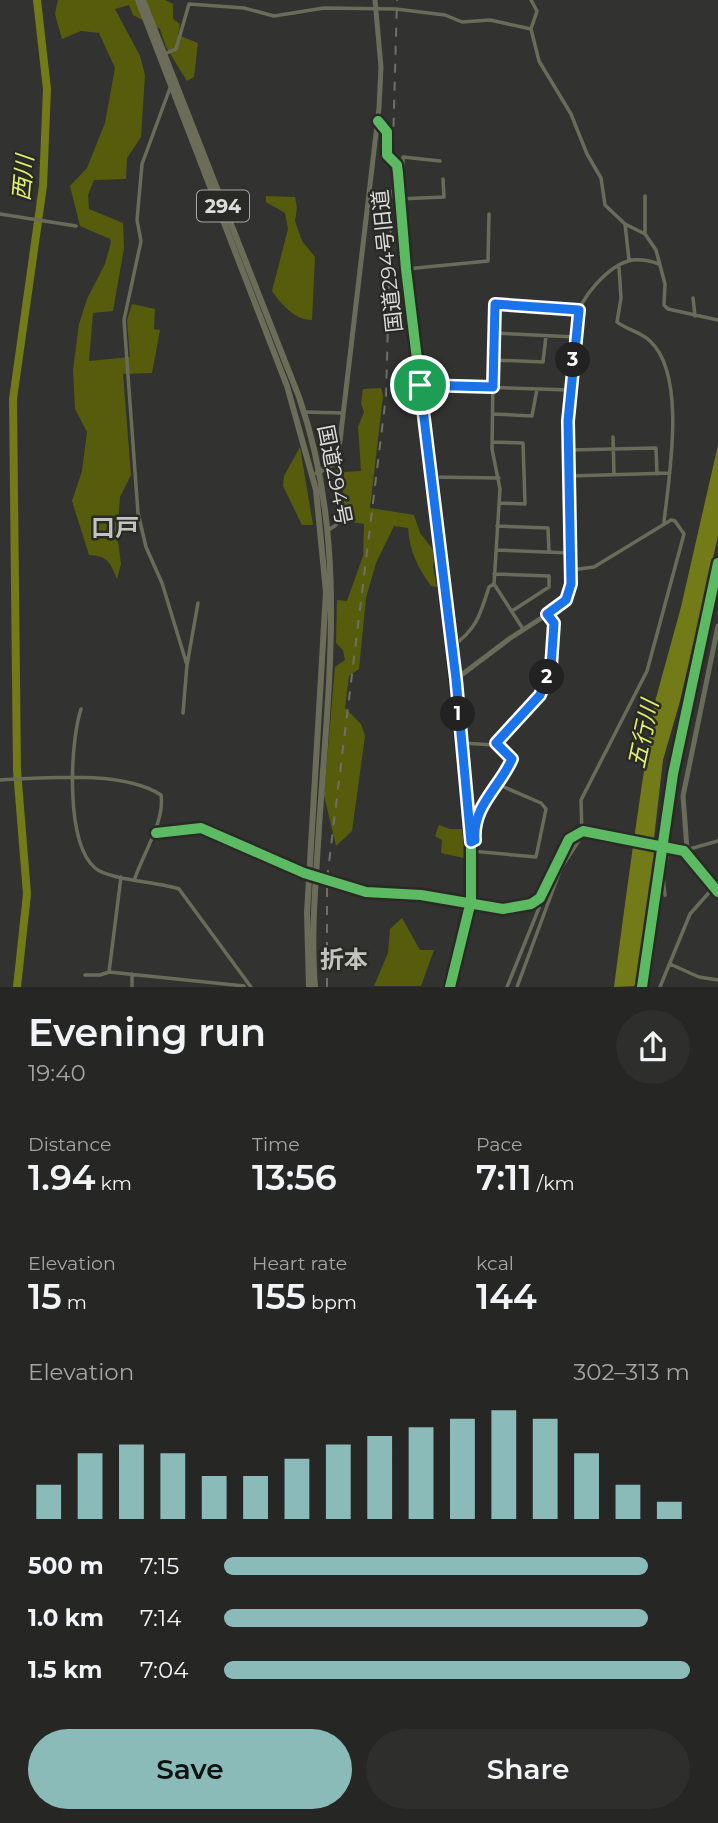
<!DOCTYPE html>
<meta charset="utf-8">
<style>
:root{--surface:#262625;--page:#2e2e2d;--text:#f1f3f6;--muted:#a4a5a7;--accent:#8bbbb9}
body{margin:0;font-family:Montserrat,"Noto Sans JP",sans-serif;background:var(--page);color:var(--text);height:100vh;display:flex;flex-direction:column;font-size:26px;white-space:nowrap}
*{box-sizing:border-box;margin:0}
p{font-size:23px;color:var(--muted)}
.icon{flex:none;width:38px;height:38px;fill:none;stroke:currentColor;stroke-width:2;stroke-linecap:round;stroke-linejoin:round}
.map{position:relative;height:987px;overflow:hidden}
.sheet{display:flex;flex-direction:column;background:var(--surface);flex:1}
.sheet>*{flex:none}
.pin{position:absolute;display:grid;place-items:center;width:60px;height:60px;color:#fff;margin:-30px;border:4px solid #fff;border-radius:50%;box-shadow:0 2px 7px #0007}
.km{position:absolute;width:35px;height:35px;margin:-18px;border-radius:50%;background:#222;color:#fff;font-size:19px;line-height:35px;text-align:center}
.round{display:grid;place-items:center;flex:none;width:74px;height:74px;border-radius:37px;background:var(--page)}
.head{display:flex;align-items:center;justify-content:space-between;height:119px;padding:0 28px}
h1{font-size:38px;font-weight:600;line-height:52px}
.stats{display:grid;grid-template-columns:repeat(3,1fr);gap:10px;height:119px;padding:7px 28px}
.stats div{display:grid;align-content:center}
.stats b{font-size:35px;font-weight:600}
.stats small{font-size:19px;font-weight:400}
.stats p{font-size:19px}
.chart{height:196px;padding:14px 28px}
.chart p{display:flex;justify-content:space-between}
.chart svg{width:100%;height:126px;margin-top:7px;stroke:var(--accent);stroke-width:6}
.cta{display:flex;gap:14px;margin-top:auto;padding:14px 28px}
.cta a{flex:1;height:80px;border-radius:42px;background:var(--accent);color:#111;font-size:28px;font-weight:600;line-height:80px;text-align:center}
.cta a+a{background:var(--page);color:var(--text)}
ul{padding:0 28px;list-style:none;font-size:23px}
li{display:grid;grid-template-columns:112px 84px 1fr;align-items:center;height:52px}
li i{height:18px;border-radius:9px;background:var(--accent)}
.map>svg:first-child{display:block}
.green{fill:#565c0c}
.water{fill:#737a18}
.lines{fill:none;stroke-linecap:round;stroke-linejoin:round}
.river{stroke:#737a18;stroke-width:8}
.minor{stroke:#696c59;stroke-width:3.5}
.tertiary{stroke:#696c59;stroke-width:5}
.trunk{stroke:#6c6d58;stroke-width:6}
.rail{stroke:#6e7067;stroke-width:2;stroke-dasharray:9 9;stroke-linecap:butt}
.cycleway-casing{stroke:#292a26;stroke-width:15}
.cycleway{stroke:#5cba63;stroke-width:10}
.route-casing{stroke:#fff;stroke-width:14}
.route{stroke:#1a73e8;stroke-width:9}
.labels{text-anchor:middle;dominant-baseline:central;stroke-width:5;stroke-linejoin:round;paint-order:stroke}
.shield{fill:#292a26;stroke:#a6a7a5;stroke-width:2}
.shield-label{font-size:19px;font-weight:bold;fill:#dcdddb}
.street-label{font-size:21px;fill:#dcdddb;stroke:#292a26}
.water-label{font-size:23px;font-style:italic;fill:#e2ef6e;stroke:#292a26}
.quarter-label{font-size:24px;font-weight:bold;fill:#c3c4c0;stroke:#292a26}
</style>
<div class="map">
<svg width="718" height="987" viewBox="0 0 718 987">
<rect width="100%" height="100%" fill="#323331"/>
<!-- green -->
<path class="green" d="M58,0H165L173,4V19L180,24L178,35L198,43L194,77L187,81L166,47L160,29L133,15L129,5L115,9L140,56L145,75L141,137L127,158L126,179L94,180L88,195L89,209L123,223L124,248L113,311L93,313L89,361L130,357L127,320L132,304L155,309L154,329L160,330L152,373L123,374L131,475L120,497L117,533L121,564L117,579C110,562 108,556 89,555L72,501L82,471L87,432L75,409L73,370L79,324L87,299L105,264L111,242L110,239L80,226L70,186L87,168L105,123L115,68L99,33L81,31L62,39L55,14Z
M266,196L295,197L297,208L295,221L302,241L315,257L312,320C295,320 282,305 272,291L288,229L285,213L266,202Z
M381,388L383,396L370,508L414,515L420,533L435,552L433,567L437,587L431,586C417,566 410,552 408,528L394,526L376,563L366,598L359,669L349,676L345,708L361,724L365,736L352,831L336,846L324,795L335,667L345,660L343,650L336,643L337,600L347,601L363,556L364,524L345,521L342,517L344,472L361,471L358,427L364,412L361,403L363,389Z
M300,447L313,525H302L283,486L284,476Z
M439,825L450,829H466L468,859L441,853L442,840L435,836Z
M402,918L420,950H434L421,986H374L388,953L390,929Z"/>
<!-- water -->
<path class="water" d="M718,445V536L680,701L663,760L654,838L656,849L637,986L614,987C626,895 639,800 653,713L649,710L653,709L681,607Z"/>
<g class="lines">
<!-- river -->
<path class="river" d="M17,987L27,894L17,770L13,399L43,186L47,89L37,0"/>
<!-- minor -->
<path class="minor" d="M531,0L537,11L531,29L539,61L571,114L587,154L601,178L605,205L625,224L645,234L656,250L665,284L664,305L668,309L718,320
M164,54L176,49L189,4L244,8L274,16L324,8L396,9L445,15L462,22L490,20L531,29
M170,88L142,164L137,220L141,241L124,320L138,513L146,547L162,583L187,665
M403,175V157L440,161
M645,196V234
M399,199L444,197L443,179
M0,214L76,226
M625,224L629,260
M619,267L621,298L617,322C627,330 641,332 650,341C687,375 669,476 664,522
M406,269L488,261L489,214
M693,298L695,316
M576,320C580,298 608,265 632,260C640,259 651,261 659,264
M494,333L575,337
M493,360L543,362L546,336
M420,385L570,390
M304,412L342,413
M493,414L532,416L537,389
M613,437L614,475
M492,442L523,443L525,504L500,503
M569,450L656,448L657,474
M570,476L670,473
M431,477L499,478
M497,526L548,528L549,552
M330,529L336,525L339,467L334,460
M496,550L570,553
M494,574L549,576V587L512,611
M494,584L523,629
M452,646C476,631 481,613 489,587L494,584L500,489L492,449L494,304L579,311
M81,709C70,743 65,842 95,868C109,880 159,882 179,889L251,987
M183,713L187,665L198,603
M462,743L494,745L540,695L551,667L554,623L547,615
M0,780C45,778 122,770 161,795C165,821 143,854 135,878
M156,833L201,828L309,874
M471,842L475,840C473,807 500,787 512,759L496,743
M686,850L718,841
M471,851L536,857L546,809L541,803L497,784
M316,876L366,892L401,893L471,901L495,909L524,906L540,898L569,839L583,831L684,851L718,892
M665,895L663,875L669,849
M670,964L699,977L718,980
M109,972L121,877
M132,974V987
M85,975H100L109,972L244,986
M507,987L539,908L540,898
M517,987L561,868L582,836L581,800L647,671L684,534L675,521L671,520L594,567L571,570
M660,987L690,914L713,888"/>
<!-- tertiary -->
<path class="tertiary" d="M378,121L387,132V155L397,165L398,173L406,269L452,646L471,842V901L450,987
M317,473L333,464L340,441L379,108L381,67L375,0
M456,679L509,639L557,608L568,594L571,553L568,421L576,320
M687,849L683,796L718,626"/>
<!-- trunk -->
<path class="trunk" d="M138,0L287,386L316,490L326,592L307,913L309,987
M143,0L299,397C350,544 327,692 318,844C315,891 311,939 315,987"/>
<!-- rail -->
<path class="rail" d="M327,987V879L386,396L397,0"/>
<!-- cycleway casing -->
<g class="cycleway-casing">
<path id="cycleway" d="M378,121L387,132V155L397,165L398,173L406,269L452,646L471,842V901L450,987
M156,833L201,828L304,873L366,892L421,895L503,909L531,904L540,898L569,839L583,831L684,851L718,892
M642,987L673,774L718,563"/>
</g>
<!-- cycleway -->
<use href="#cycleway" class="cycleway"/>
</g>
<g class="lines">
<!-- route casing -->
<g class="route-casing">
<path id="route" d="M495,304L579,310L568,421L571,584L566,600L547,614L554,623L551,667L540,695L496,743L512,759C500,787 472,806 475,840L471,842L456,679L420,385L493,387Z"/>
</g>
<!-- route -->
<use href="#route" class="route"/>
</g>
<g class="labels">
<!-- shield labels -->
<rect class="shield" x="197" y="190.5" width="52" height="31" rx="5"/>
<g class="shield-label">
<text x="223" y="206">294</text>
</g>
<!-- street labels -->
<g class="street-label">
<text transform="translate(387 261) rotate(-96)">国道294号旧道</text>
<text transform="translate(335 475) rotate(79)">国道294号</text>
</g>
<!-- water labels -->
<g class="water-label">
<text transform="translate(23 178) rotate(-85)">西川</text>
<text transform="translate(643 734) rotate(-78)">五行川</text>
</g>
<!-- quarter labels -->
<g class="quarter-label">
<text x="115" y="527">口戸</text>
<text x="344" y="959">折本</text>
</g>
</g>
</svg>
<div class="pin" style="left:420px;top:385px;background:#1e9e55"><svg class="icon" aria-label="arrive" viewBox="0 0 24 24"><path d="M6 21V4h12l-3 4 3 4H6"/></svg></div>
<b class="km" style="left:458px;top:714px">1</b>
<b class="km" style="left:547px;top:677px">2</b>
<b class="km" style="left:573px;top:360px">3</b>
</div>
<section class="sheet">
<div class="head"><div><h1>Evening run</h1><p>19:40</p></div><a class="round"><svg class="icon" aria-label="share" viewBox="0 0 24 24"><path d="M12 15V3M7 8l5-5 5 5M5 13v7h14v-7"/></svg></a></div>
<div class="stats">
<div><p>Distance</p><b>1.94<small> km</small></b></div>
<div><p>Time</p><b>13:56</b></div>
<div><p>Pace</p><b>7:11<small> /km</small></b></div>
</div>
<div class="stats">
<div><p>Elevation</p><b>15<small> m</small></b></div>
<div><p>Heart rate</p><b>155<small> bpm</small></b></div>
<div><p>kcal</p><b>144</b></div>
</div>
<div class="chart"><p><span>Elevation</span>302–313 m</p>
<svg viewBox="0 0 160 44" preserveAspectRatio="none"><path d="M5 44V32M15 44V21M25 44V18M35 44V21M45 44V29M55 44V29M65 44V23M75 44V18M85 44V15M95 44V12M105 44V9M115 44V6M125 44V9M135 44V21M145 44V32M155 44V38"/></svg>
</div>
<ul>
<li><b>500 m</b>7:15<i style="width:91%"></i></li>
<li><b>1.0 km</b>7:14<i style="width:91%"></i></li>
<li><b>1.5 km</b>7:04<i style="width:100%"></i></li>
</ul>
<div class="cta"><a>Save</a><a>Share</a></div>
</section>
